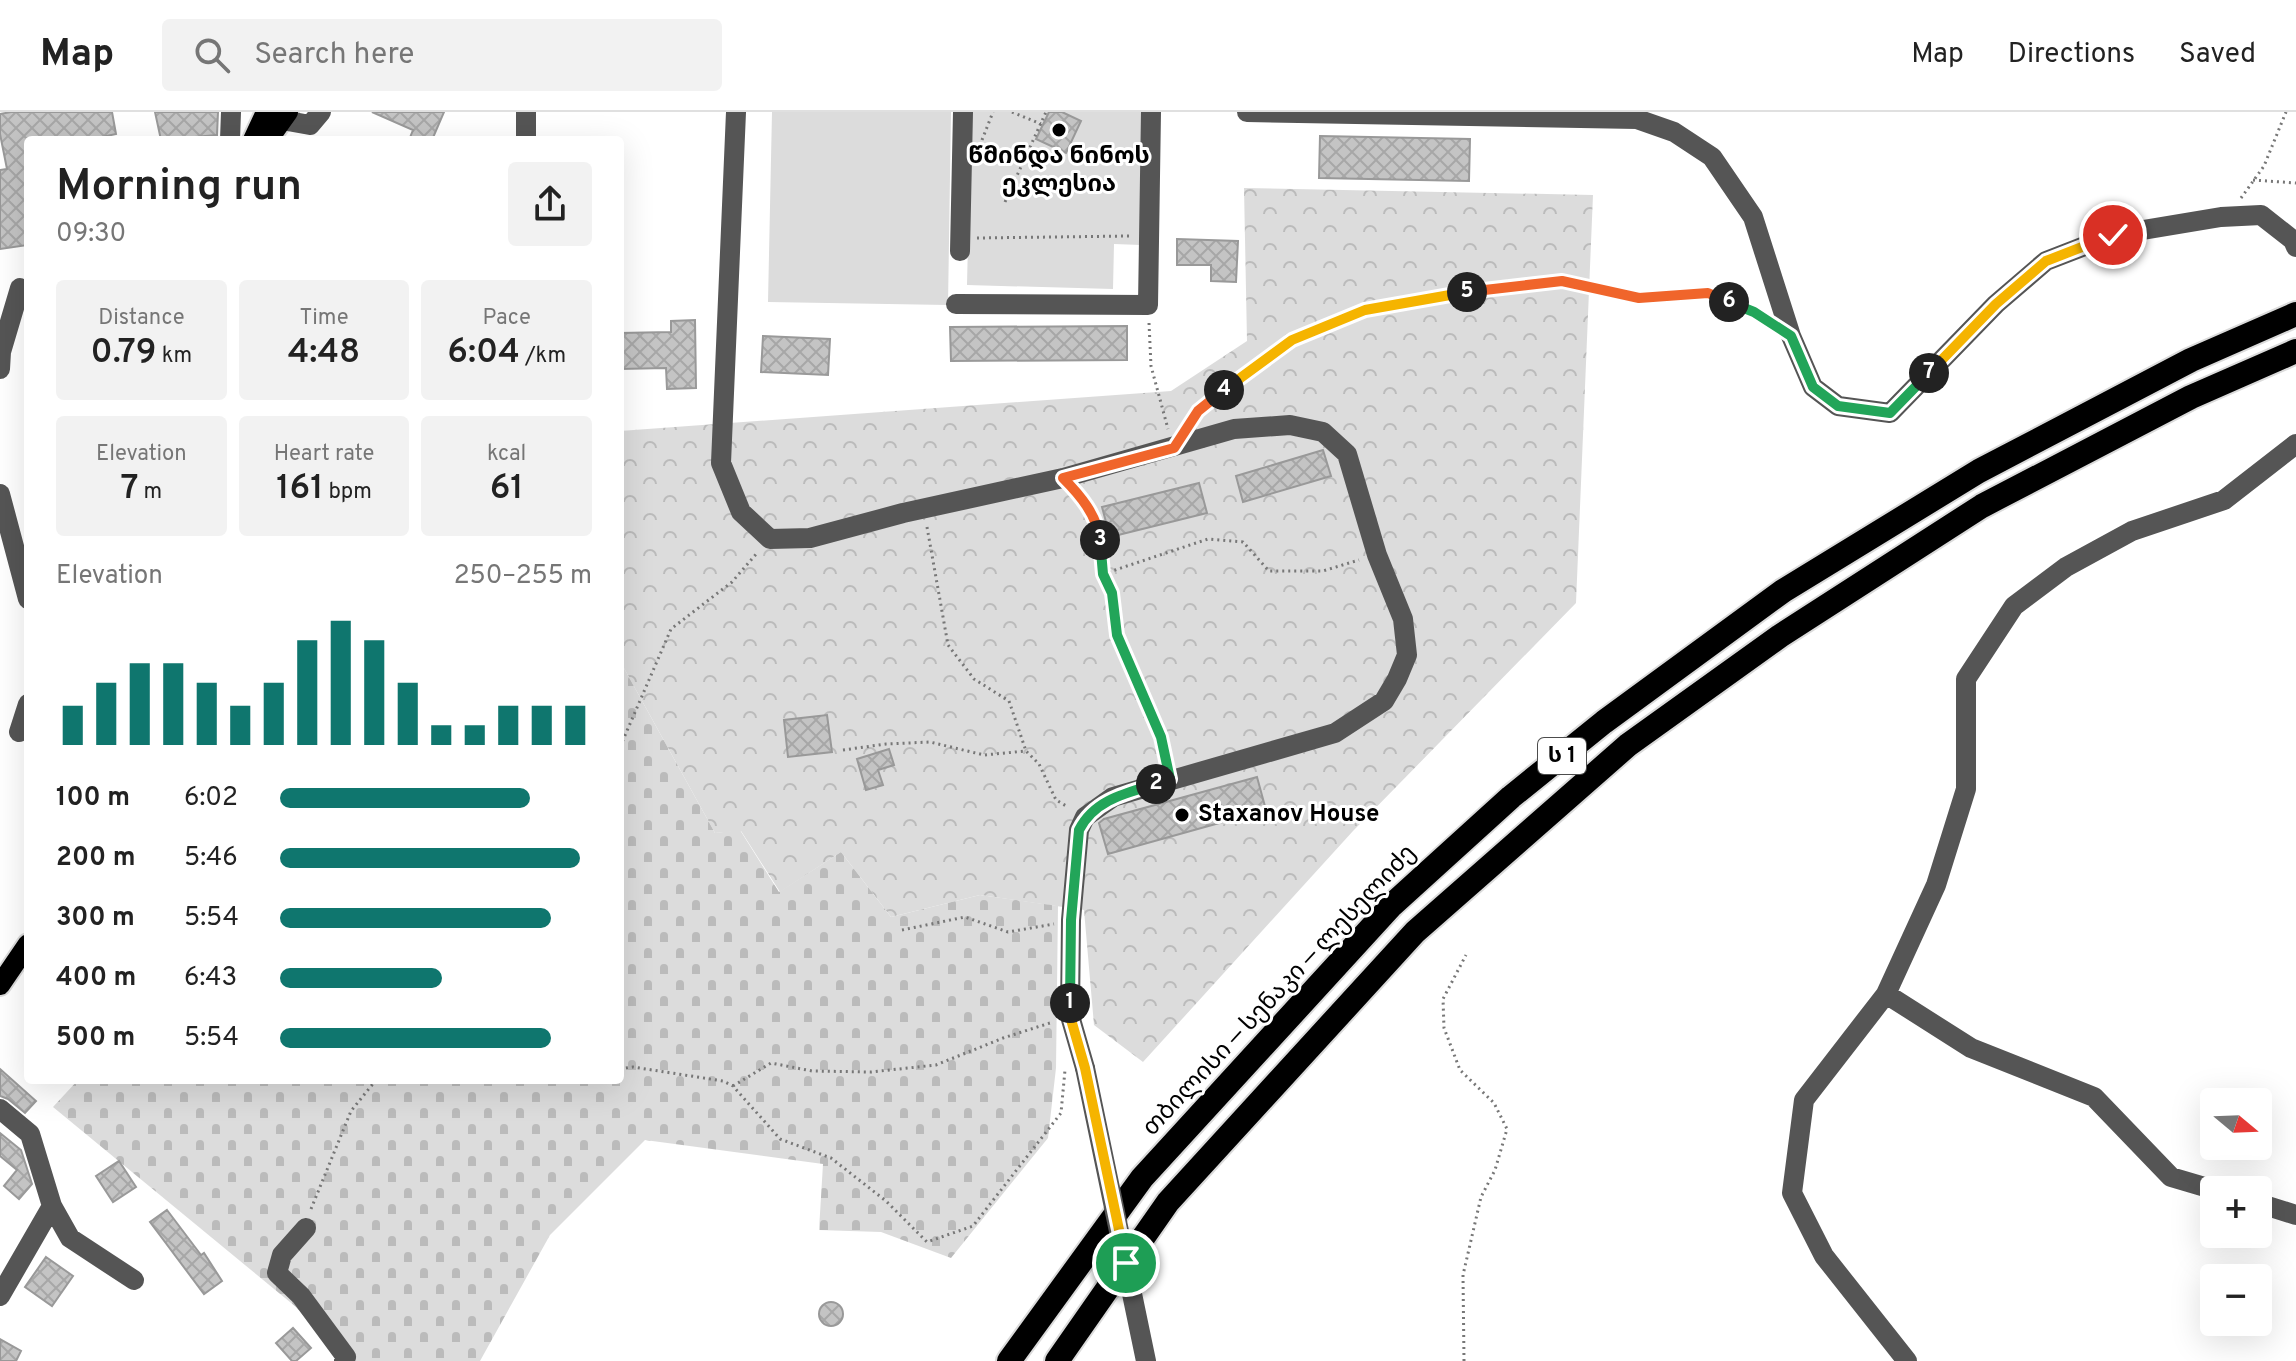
<!DOCTYPE html>
<meta charset="utf-8">
<style>
:root{--surface:#fff;--page:#f2f2f2;--text:#222;--muted:#767676;--line:#e0e0e0;--accent:#0f766e}
body{margin:0;font-family:Overpass,"Noto Sans Georgian",sans-serif;background:var(--page);color:var(--text);height:100vh;display:flex;flex-direction:column;font-size:30px;white-space:nowrap}
*{box-sizing:border-box;margin:0}
p{font-size:26px;color:var(--muted)}
.icon{flex:none;width:44px;height:44px;fill:none;stroke:currentColor;stroke-width:2;stroke-linecap:round;stroke-linejoin:round}
.map{position:relative;flex:1;overflow:hidden}
.details{position:absolute;left:24px;top:24px;width:600px;height:948px;display:flex;flex-direction:column;background:var(--surface);border-radius:8px;box-shadow:0 8px 32px #0002}
.details>*{flex:none}
.needle{width:52px;rotate:109deg}
.tools{position:absolute;left:2200px;top:976px;display:grid;gap:16px}
.tools a{display:grid;place-items:center;width:72px;height:72px;border-radius:8px;background:var(--surface);box-shadow:0 8px 32px #0002;font-size:40px}
.pin{position:absolute;display:grid;place-items:center;width:68px;height:68px;color:#fff;margin:-34px;border:4px solid #fff;border-radius:50%;box-shadow:0 2px 8px #0007}
.km{position:absolute;width:40px;height:40px;margin:-20px;border-radius:50%;background:#222;color:#fff;font-size:22px;line-height:40px;text-align:center}
.round{display:grid;place-items:center;flex:none;width:84px;height:84px;border-radius:8px;background:var(--page)}
.overview{display:flex;align-items:center;justify-content:space-between;height:136px;padding:0 32px}
h1{font-size:44px;font-weight:600;line-height:60px}
.figures{display:grid;grid-template-columns:repeat(3,1fr);gap:12px;height:136px;padding:8px 32px}
.figures div{display:grid;align-content:center;border-radius:8px;background:var(--page);text-align:center}
.figures b{font-size:34px;font-weight:600}
.figures small{font-size:22px;font-weight:400}
.figures p{font-size:22px}
.chart{height:224px;padding:16px 32px}
.chart p{display:flex;justify-content:space-between}
.chart svg{width:100%;height:144px;margin-top:8px;stroke:var(--accent);stroke-width:6}
ul{padding:0 32px;list-style:none;font-size:26px}
li{display:grid;grid-template-columns:128px 96px 1fr;align-items:center;height:60px}
li i{height:20px;border-radius:10px;background:var(--accent)}
header{display:flex;align-items:center;gap:48px;box-sizing:border-box;height:112px;padding:0 40px;background:var(--surface);border-bottom:2px solid var(--line)}
header strong{font-size:38px}
nav{display:flex;gap:44px;margin-inline-start:auto;font-size:28px}
.search{width:560px;height:72px;background:var(--page);display:flex;align-items:center;gap:20px;box-sizing:border-box;padding:0 28px;border-radius:8px;color:var(--muted);font-size:30px}
.map>svg:first-child{display:block}
.forest{fill:url(#forest-crowns)}
.cemetery{fill:url(#cemetery-stones)}
.green{fill:#dcdcdc}
.building{fill:url(#building-cross-hatch);stroke:#999;stroke-width:2}
.lines{fill:none;stroke-linecap:round;stroke-linejoin:round}
.major-casing{stroke:#dbdbdb;stroke-width:24}
.highway-casing{stroke:#dbdbdb;stroke-width:28}
.path{stroke:#777;stroke-width:3;stroke-dasharray:2 4;stroke-linecap:butt}
.minor{stroke:#555;stroke-width:20}
.major{stroke:#000;stroke-width:20}
.highway{stroke:#000;stroke-width:24}
.minor-bridge{stroke:#555;stroke-width:20}
.split-1-casing{stroke:#fff;stroke-width:16}
.split-2-casing{stroke:#fff;stroke-width:16}
.split-3-casing{stroke:#fff;stroke-width:16}
.split-4-casing{stroke:#fff;stroke-width:16}
.split-5-casing{stroke:#fff;stroke-width:16}
.split-6-casing{stroke:#fff;stroke-width:16}
.split-7-casing{stroke:#fff;stroke-width:16}
.split-8-casing{stroke:#fff;stroke-width:16}
.split-1{stroke:#f5b400;stroke-width:10}
.split-2{stroke:#22a559;stroke-width:10}
.split-3{stroke:#22a559;stroke-width:10}
.split-4{stroke:#f0652b;stroke-width:10}
.split-5{stroke:#f5b400;stroke-width:10}
.split-6{stroke:#f0652b;stroke-width:10}
.split-7{stroke:#22a559;stroke-width:10}
.split-8{stroke:#f5b400;stroke-width:10}
.poi-dot{fill:#000;stroke:#fff;stroke-width:3}
.labels{text-anchor:middle;dominant-baseline:central;stroke-width:6;stroke-linejoin:round;paint-order:stroke}
.shield{fill:#fff;stroke:#4c4c4c;stroke-width:2}
.shield-label{font-size:22px;font-weight:bold;fill:#000}
.poi-label{font-size:24px;font-weight:bold;fill:#000;stroke:#fff}
.street-label{font-size:24px;fill:#000;stroke:#fff}
</style>
<header>
<strong>Map</strong>
<div class="search"><svg class="icon" aria-label="search" viewBox="0 0 24 24"><circle cx="10" cy="10" r="6"/><path d="M15 15l6 6"/></svg>Search here</div>
<nav><a>Map</a><a>Directions</a><a>Saved</a></nav>
</header>
<div class="map">
<svg width="2296" height="1249" viewBox="0 0 2296 1249">
<defs>
<pattern id="forest-crowns" width="20" height="18" patternUnits="userSpaceOnUse" patternTransform="scale(2)"><rect width="20" height="18" fill="#dcdcdc"/><path d="M2 6a3 3 0 1 1 6 0M12 15a3 3 0 1 1 6 0" fill="none" stroke="#bbb"/></pattern>
<pattern id="cemetery-stones" width="16" height="16" patternUnits="userSpaceOnUse" patternTransform="scale(2)"><rect width="16" height="16" fill="#dcdcdc"/><path d="M2 7V4a2 2 0 0 1 4 0v3zM10 15v-3a2 2 0 0 1 4 0v3z" fill="#bbb"/></pattern>
<pattern id="building-cross-hatch" width="8" height="8" patternUnits="userSpaceOnUse" patternTransform="scale(2)"><rect width="8" height="8" fill="#c4c4c4"/><path d="M0 0l8 8M0 8l8-8" fill="none" stroke="#a7a7a7"/></pattern>
</defs>
<rect width="100%" height="100%" fill="#fff"/>
<!-- forest -->
<path class="forest" d="M1244,76L1593,83L1576,491L1353,719L1143,950L1094,913L1084,798L980,783L891,805L841,740L780,780L741,719L715,721L620,549V319L1171,279L1247,229Z"/>
<!-- cemetery -->
<path class="cemetery" d="M620,549L715,721L740,718L779,780L841,740L891,805L980,783L1058,794L1056,956L1048,1026L951,1146L881,1120L819,1118L823,1052L645,1028L550,1123L480,1249H342L296,1195L53,995L78,968H620Z"/>
<!-- green -->
<path class="green" d="M772,0H951L948,193L768,190Z
M971,0H1145L1141,133L1114,132L1113,177L967,173Z"/>
<!-- building -->
<path class="building" d="M11,0H112L116,22L102,25L103,28H28V133L0,137V58L7,57L0,22V2Z
M155,0H218L217,23L161,28Z
M372,0H444L432,28H409L413,18Z
M1049,0H1062L1081,9L1066,41L1036,27Z
M1320,24L1470,27L1469,69L1319,66Z
M1177,127L1238,129L1236,170L1211,169V153H1177Z
M695,208L696,276L667,277L666,256L620,257V221L671,220V209Z
M1127,214V248L951,249L950,215Z
M763,224L830,227L828,263L761,260Z
M1323,338L1331,364L1243,390L1236,364Z
M1199,371L1207,401L1110,425L1102,395Z
M827,603L832,640L788,645L784,608Z
M889,637L894,653L878,658L883,673L866,678L857,647Z
M1257,665L1266,698L1108,742L1099,711L1104,707Z
M0,957L36,989L25,1001L8,987L0,984Z
M0,1021L21,1038L32,1072L19,1087L4,1074L17,1058L0,1044Z
M119,1049L136,1075L113,1090L96,1064Z
M167,1098L201,1143L204,1141L222,1169L204,1182L150,1110Z
M46,1145L73,1164L52,1194L25,1175Z
M819 1202a12 12 0 1 1 24 0a12 12 0 1 1-24 0Z
M293,1216L311,1236L296,1249H292L276,1231Z
M0,1227L21,1239L16,1249H0Z"/>
<g class="lines">
<!-- major casing -->
<g class="major-casing">
<path id="major" d="M253,28L266,0
M268,28L288,0
M0,873L28,832"/>
</g>
<!-- highway casing -->
<g class="highway-casing">
<path id="highway" d="M1009,1249L1142,1066L1392,793L1511,685L1604,610L1783,479L1979,359L2191,248L2296,202
M1057,1249L1168,1090L1415,820L1628,633L1780,524L1982,394L2191,285L2296,239"/>
</g>
<!-- path -->
<path class="path" d="M1012,0L1041,12
M982,28L993,0
M2253,68L2296,71
M2241,86L2264,54L2286,0
M1005,90L1046,0
M977,126L1129,124
M1149,211L1151,254L1168,317
M1192,309L1198,299L1238,265L1292,228L1365,198L1486,177L1562,169L1639,186L1708,181L1766,208
M1078,381L1083,386L1099,421L1103,462L1112,481L1117,523L1161,625L1167,652
M927,415L948,533L974,567L1009,589L1026,639
M1103,462L1208,427L1243,430L1269,459H1323L1359,448
M620,635L671,517L732,470L757,441
M843,638L886,632L930,630L984,643L1026,639L1039,652L1056,688L1068,695
M902,818L965,805L1008,820L1054,812
M620,957L633,955L723,969L733,974L780,1027L831,1046L886,1089L927,1130L973,1114L1061,1001L1065,958
M542,968H574
M733,974L771,951L812,959L871,960L936,953L1003,926L1053,910
M311,1097L351,999L376,968
M1464,1249L1463,1163L1481,1085L1495,1058L1507,1017L1494,991L1460,958L1444,916L1443,887L1466,843"/>
<!-- minor -->
<path class="minor" d="M736,0L721,351L741,400L770,427L810,426L903,401L1063,366L1234,317L1290,313L1323,320L1347,342L1377,443L1403,507L1407,543L1397,567L1384,589L1335,621L1113,685L1085,705L1079,718L1071,808L1070,904L1085,956
M1247,0L1637,7L1674,20L1712,45L1753,105L1791,224L1813,275L1838,294L1890,301L1996,192L2046,149L2113,123L2221,105L2261,103L2293,128L2296,135
M282,8L310,13L321,0
M230,28L231,0
M526,28V0
M960,139L963,0
M956,192L1148,193L1151,0
M0,257L1,240L20,176
M0,382L28,487
M19,620L28,592
M1886,882L1971,936L2094,985L2171,1065L2215,1078
M0,997L30,1022L52,1094L70,1126L134,1168
M2258,1091L2296,1103
M306,1116L282,1143L277,1161L301,1184L346,1245L344,1249
M0,1184L52,1094
M1907,1249L1824,1144L1792,1081L1804,988L1886,882L1936,773L1966,677V567L2014,494L2066,455L2132,419L2224,388L2296,332"/>
<!-- major -->
<use href="#major" class="major"/>
<!-- highway -->
<use href="#highway" class="highway"/>
<!-- minor-bridge -->
<path class="minor-bridge" d="M1085,956L1146,1249"/>
</g>
<g class="lines">
<!-- split-1 casing -->
<g class="split-1-casing">
<path id="split-1" d="M1070,891V904L1085,956L1126,1151"/>
</g>
<!-- split-2 casing -->
<g class="split-2-casing">
<path id="split-2" d="M1070,891L1071,808L1079,718C1094,688 1126,681 1156,672"/>
</g>
<!-- split-3 casing -->
<g class="split-3-casing">
<path id="split-3" d="M1100,428L1103,462L1112,481L1117,523L1161,625L1170,667L1156,672"/>
</g>
<!-- split-4 casing -->
<g class="split-4-casing">
<path id="split-4" d="M1100,428C1097,403 1080,383 1063,366L1174,336L1198,299L1224,278"/>
</g>
<!-- split-5 casing -->
<g class="split-5-casing">
<path id="split-5" d="M1224,278L1292,228L1365,198L1467,180"/>
</g>
<!-- split-6 casing -->
<g class="split-6-casing">
<path id="split-6" d="M1467,180L1562,169L1639,186L1708,181L1729,190"/>
</g>
<!-- split-7 casing -->
<g class="split-7-casing">
<path id="split-7" d="M1729,190L1754,200L1791,224L1813,275L1838,294L1890,301L1929,261"/>
</g>
<!-- split-8 casing -->
<g class="split-8-casing">
<path id="split-8" d="M1929,261L1996,192L2046,149L2113,123"/>
</g>
<!-- split-1 -->
<use href="#split-1" class="split-1"/>
<!-- split-2 -->
<use href="#split-2" class="split-2"/>
<!-- split-3 -->
<use href="#split-3" class="split-3"/>
<!-- split-4 -->
<use href="#split-4" class="split-4"/>
<!-- split-5 -->
<use href="#split-5" class="split-5"/>
<!-- split-6 -->
<use href="#split-6" class="split-6"/>
<!-- split-7 -->
<use href="#split-7" class="split-7"/>
<!-- split-8 -->
<use href="#split-8" class="split-8"/>
</g>
<!-- markers -->
<g class="poi-dot">
<circle cx="1059" cy="18" r="8"/>
<circle cx="1182" cy="703" r="8"/>
</g>
<g class="labels">
<!-- shield labels -->
<rect class="shield" x="1538" y="626" width="48" height="36" rx="6"/>
<g class="shield-label">
<text x="1562" y="644">ს 1</text>
</g>
<!-- poi labels -->
<g class="poi-label">
<text x="1059" y="45">წმინდა ნინოს<tspan x="1059" dy="28">ეკლესია</tspan></text>
<text x="1198" y="703" text-anchor="start">Staxanov House</text>
</g>
<!-- street labels -->
<g class="street-label">
<text transform="translate(1280 879) rotate(-47)">თბილისი — სენაკი — ლესელიძე</text>
</g>
</g>
</svg>
<div class="tools">
<a><svg class="needle" viewBox="-14 -14 28 28"><path d="M0-13l5 13h-10z" fill="#e53935"/><path d="M0 13l5-13h-10z" fill="#767676"/></svg></a>
<a>+</a>
<a>−</a>
</div>
<div class="pin" style="left:1126px;top:1151px;background:#1e9e55"><svg class="icon" aria-label="arrive" viewBox="0 0 24 24"><path d="M6 21V4h12l-3 4 3 4H6"/></svg></div>
<div class="pin" style="left:2113px;top:123px;background:#d93025"><svg class="icon" aria-label="check" viewBox="0 0 24 24"><path d="M5 12l5 5 9-10"/></svg></div>
<b class="km" style="left:1070px;top:891px">1</b>
<b class="km" style="left:1156px;top:672px">2</b>
<b class="km" style="left:1100px;top:428px">3</b>
<b class="km" style="left:1224px;top:278px">4</b>
<b class="km" style="left:1467px;top:180px">5</b>
<b class="km" style="left:1729px;top:190px">6</b>
<b class="km" style="left:1929px;top:261px">7</b>
<section class="details">
<div class="overview"><div><h1>Morning run</h1><p>09:30</p></div><a class="round"><svg class="icon" aria-label="share" viewBox="0 0 24 24"><path d="M12 15V3M7 8l5-5 5 5M5 13v7h14v-7"/></svg></a></div>
<div class="figures">
<div><p>Distance</p><b>0.79<small> km</small></b></div>
<div><p>Time</p><b>4:48</b></div>
<div><p>Pace</p><b>6:04<small> /km</small></b></div>
</div>
<div class="figures">
<div><p>Elevation</p><b>7<small> m</small></b></div>
<div><p>Heart rate</p><b>161<small> bpm</small></b></div>
<div><p>kcal</p><b>61</b></div>
</div>
<div class="chart"><p><span>Elevation</span>250–255 m</p>
<svg viewBox="0 0 160 44" preserveAspectRatio="none"><path d="M5 44V32M15 44V25M25 44V19M35 44V19M45 44V25M55 44V32M65 44V25M75 44V12M85 44V6M95 44V12M105 44V25M115 44V38M125 44V38M135 44V32M145 44V32M155 44V32"/></svg>
</div>
<ul>
<li><b>100 m</b>6:02<i style="width:80%"></i></li>
<li><b>200 m</b>5:46<i style="width:96%"></i></li>
<li><b>300 m</b>5:54<i style="width:87%"></i></li>
<li><b>400 m</b>6:43<i style="width:52%"></i></li>
<li><b>500 m</b>5:54<i style="width:87%"></i></li>
</ul>
</section>
</div>
